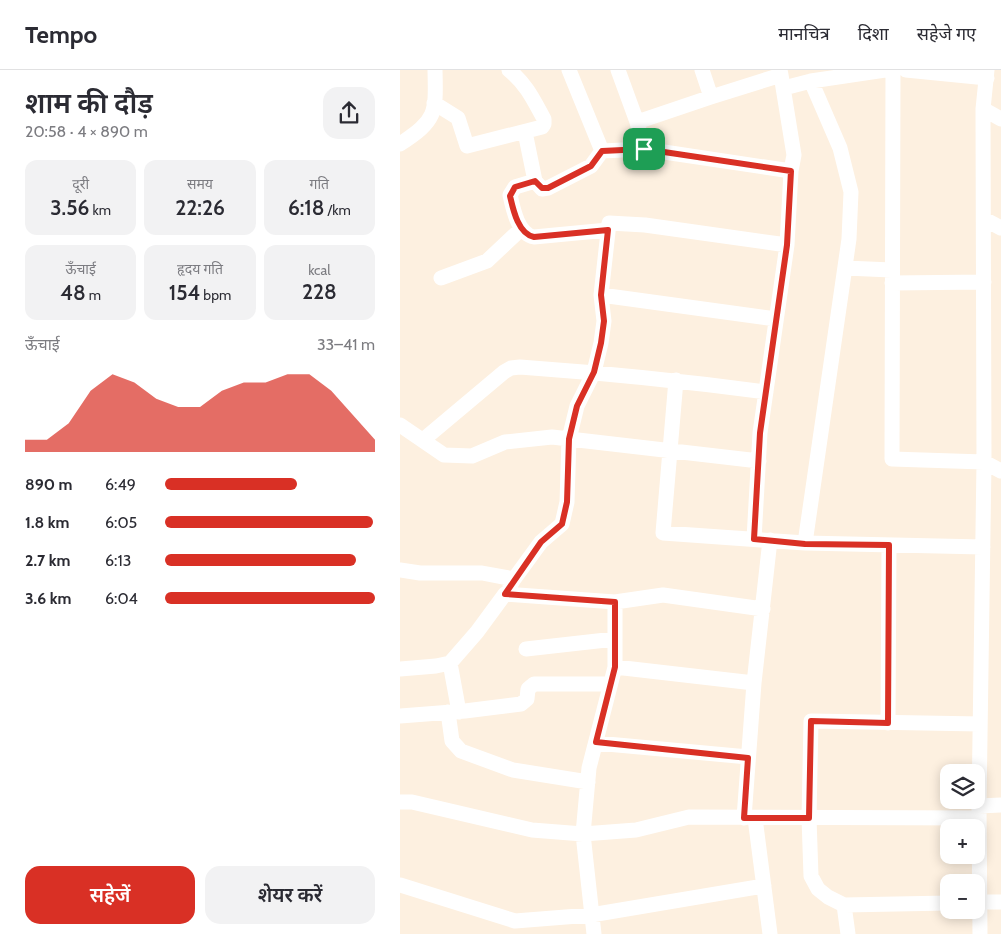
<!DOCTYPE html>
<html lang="hi">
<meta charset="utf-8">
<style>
:root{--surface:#fff;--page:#f2f2f3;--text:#2b2b33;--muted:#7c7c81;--line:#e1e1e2;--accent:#d93025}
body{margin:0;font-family:Cabin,"Noto Sans Devanagari",sans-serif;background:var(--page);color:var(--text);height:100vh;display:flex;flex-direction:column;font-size:19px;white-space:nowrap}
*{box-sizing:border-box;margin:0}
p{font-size:16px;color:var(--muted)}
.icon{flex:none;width:28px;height:28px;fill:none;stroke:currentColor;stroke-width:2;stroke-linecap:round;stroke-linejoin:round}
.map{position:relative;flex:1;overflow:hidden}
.details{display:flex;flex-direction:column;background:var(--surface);width:400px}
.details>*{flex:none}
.tools{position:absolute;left:540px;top:694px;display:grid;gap:10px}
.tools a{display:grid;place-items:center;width:45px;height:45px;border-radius:10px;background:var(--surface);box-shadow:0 2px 12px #0003;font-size:25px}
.pin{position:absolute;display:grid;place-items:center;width:42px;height:42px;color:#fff;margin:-21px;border-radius:10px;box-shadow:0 2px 8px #0006}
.round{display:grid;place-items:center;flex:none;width:52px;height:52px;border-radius:15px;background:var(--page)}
.overview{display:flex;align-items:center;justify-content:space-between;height:85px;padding:0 25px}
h1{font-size:28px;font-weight:600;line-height:38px}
.stats{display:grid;grid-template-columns:repeat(3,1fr);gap:8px;height:85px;padding:5px 25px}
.stats div{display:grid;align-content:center;border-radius:12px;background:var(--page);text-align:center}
.stats b{font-size:21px;font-weight:600}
.stats small{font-size:14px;font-weight:400}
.stats p{font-size:14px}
.chart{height:140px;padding:10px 25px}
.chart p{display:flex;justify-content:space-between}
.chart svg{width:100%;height:90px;margin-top:5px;fill:var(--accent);opacity:.7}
.button{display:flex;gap:10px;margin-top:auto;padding:10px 25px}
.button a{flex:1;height:58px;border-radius:15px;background:var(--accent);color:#fff;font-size:20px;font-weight:600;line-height:58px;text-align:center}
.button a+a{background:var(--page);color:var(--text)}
ul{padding:0 25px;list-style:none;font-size:16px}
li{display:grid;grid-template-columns:80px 60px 1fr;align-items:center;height:38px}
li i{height:12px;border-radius:6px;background:var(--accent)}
header{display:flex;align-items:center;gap:30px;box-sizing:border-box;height:70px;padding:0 25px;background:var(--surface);border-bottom:1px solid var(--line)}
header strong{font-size:24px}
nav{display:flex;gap:28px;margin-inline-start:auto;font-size:18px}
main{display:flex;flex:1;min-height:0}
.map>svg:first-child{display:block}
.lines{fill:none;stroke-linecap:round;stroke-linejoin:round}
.street{stroke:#fff;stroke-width:15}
.route-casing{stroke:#fff;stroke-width:10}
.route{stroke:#d93025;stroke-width:6}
</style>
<header>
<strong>Tempo</strong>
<nav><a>मानचित्र</a><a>दिशा</a><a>सहेजे गए</a></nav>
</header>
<main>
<section class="details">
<div class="overview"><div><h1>शाम की दौड़</h1><p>20:58 · 4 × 890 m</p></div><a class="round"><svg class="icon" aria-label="share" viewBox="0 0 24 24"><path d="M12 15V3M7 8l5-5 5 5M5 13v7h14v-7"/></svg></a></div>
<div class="stats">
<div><p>दूरी</p><b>3.56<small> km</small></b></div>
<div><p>समय</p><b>22:26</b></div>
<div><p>गति</p><b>6:18<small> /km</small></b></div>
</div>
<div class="stats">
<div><p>ऊँचाई</p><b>48<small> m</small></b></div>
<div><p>हृदय गति</p><b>154<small> bpm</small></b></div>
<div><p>kcal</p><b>228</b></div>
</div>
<div class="chart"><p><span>ऊँचाई</span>33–41 m</p>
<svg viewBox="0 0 160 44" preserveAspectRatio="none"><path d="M0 44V38L10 38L20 30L30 14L40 6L50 10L60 18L70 22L80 22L90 14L100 10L110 10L120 6L130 6L140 14L150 26L160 38V44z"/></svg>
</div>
<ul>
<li><b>890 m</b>6:49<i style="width:63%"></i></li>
<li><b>1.8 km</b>6:05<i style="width:99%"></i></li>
<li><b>2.7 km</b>6:13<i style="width:91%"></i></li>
<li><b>3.6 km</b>6:04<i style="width:100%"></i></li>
</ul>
<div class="button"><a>सहेजें</a><a>शेयर करें</a></div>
</section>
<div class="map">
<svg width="601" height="864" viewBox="0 0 601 864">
<rect width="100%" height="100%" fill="#fdf0e0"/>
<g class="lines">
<!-- street -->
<path class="street" d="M169,0L202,81L244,79
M218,0L237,52L311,27L381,5L380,0
M302,0L311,27
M493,0L492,389L584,392L583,39
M506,0L587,8
M587,0L583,39L601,49
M381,5L394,85L391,101
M384,18L411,11
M34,33L58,48L67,76L142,57L144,54V49C133,29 127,15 109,0
M237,52L244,79L391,101L387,175L360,363L354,469
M125,62L135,111L142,119L148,118L191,96L202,81
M0,74C37,50 36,43 35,0
M135,111L115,117L110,125C113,139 118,164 134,167L208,160
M584,149L601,158
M445,198L492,200
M41,208L87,191L121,159
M492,213L584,212
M201,225L376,249
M276,310L263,463L405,473L583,477
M0,355L44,385L72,386L105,372L152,367L359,391
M23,370L104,302L111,298L120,297C203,303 284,311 366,322
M405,473L449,169L451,122L440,78L411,11L485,0
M0,500L20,503H82L114,509L110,516
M114,509L141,472L162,454L167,432L169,369L177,336L194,302L201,273L204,251L201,225L209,153L245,155L387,175
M126,579L215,569
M50,593L59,642
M215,597L354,613
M0,599L36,596L50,593L77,562L105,524L215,532L263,525L363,539
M48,642L52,671L61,681L113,700L188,712
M0,646L65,641L121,634L127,629L128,619L134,614H210
M488,653L489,475
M196,673L348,687
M0,732H12L132,760L183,764L236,760L289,747L579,748
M579,736L584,392L601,401
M344,748L354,613L370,470
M355,748L370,864
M0,815L115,851L191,845L364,816
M576,832H601
M549,833L444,835L428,827L418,819L411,806L409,748L411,651L580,654
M444,835L448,864
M194,864L183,764L189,698L215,597V532
M580,864L579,736L601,735"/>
</g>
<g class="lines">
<!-- route casing -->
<g class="route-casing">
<path id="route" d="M244,79L391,101L387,175L360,363L354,469L405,474L489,475L488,653L411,651L409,748H344L348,688L196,672L215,597V532L105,524L141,472L162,454L167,432L169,369L177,336L194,302L201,273L204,251L201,225L208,160L134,167C118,164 113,139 110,126L115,117L135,111L142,118H148L191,96L202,81Z"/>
</g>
<!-- route -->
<use href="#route" class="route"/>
</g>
</svg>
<div class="tools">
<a><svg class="icon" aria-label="layers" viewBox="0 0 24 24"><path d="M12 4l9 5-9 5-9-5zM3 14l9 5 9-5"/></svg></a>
<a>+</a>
<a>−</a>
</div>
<div class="pin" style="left:244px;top:79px;background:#1e9e55"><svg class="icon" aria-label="arrive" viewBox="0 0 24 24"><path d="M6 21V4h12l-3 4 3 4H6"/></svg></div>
</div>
</main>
